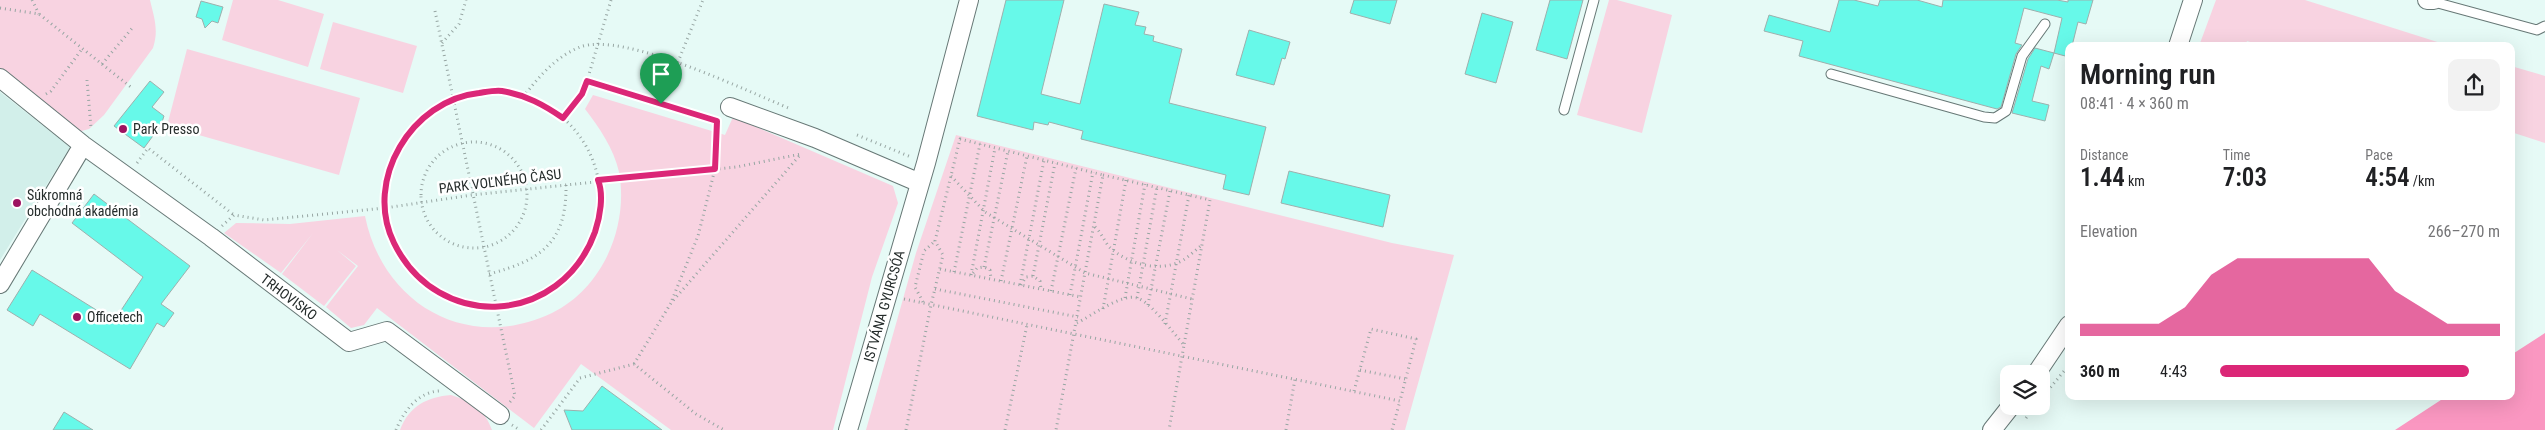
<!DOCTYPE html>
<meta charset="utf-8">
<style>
:root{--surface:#fff;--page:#f2f2f2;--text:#202124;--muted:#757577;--accent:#db2777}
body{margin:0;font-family:"Roboto Condensed",sans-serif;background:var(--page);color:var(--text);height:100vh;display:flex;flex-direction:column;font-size:19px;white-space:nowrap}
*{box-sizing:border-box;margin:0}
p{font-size:16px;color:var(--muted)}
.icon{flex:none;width:28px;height:28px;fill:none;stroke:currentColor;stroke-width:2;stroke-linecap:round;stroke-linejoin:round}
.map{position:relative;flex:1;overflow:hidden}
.details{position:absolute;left:2065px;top:42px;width:450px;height:358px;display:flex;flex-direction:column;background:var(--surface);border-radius:10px;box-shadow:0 5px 20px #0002}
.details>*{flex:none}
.buttons{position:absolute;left:2000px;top:365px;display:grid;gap:10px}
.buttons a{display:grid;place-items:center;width:50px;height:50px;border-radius:10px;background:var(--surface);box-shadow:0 5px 20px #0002;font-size:25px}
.pin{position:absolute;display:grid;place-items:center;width:42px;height:42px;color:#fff;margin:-51px -21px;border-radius:50% 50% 50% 0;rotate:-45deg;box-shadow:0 0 5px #0007}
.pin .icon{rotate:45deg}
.round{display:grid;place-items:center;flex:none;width:52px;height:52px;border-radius:10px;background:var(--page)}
.headline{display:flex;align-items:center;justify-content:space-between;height:85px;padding:0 15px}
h1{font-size:28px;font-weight:600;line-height:38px}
.figures{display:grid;grid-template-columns:repeat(3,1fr);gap:8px;height:85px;padding:5px 15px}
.figures div{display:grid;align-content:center}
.figures b{font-size:25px;font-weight:600}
.figures small{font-size:14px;font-weight:400}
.figures p{font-size:14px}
.chart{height:140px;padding:10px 15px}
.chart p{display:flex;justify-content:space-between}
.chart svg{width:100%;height:90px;margin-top:5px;fill:var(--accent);opacity:.7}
ul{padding:0 15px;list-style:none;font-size:16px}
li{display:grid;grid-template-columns:80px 60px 1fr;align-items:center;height:38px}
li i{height:12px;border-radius:6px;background:var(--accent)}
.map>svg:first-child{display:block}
.built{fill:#d2efea}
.green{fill:#f8d3e1}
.forest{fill:#fa97c1}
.building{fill:#67f9e9;stroke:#9db0ad}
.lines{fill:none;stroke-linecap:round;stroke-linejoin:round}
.lane-casing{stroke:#677876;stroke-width:11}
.street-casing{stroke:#677876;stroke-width:20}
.path{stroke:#97a6a3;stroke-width:3;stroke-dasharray:1 4;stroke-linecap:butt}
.lane{stroke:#fff;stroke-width:9}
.street{stroke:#fff;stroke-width:18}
.route-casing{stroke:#fff;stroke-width:10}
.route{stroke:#db2777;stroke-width:6}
.poi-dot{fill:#9d1361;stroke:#fff;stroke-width:2}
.labels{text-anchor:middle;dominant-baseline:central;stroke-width:5;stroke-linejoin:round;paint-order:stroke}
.poi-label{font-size:14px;fill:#252c2b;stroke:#fff;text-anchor:start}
.street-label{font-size:14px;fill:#252c2b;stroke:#fff}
</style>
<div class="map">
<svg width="2545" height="430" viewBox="0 0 2545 430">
<rect width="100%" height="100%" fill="#e6faf6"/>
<!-- built -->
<path class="built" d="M0,92L70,147L0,260Z"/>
<!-- green -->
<path class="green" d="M0,0H150C154,17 159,30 153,48L104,115L89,129L78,132L0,70Z
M233,0H278L324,14L308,67L222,40Z
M1609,0H1617L1672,15L1642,133L1577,115Z
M2216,0H2305L2450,46H2263L2247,41L2245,46H2199Z
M333,22L417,46L403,93L320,69Z
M187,49L360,98L339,175L167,126Z
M2511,66L2545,76V143L2511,132Z
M593,95L725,135L733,117L893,186L898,203L872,277L833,430H671L581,364L534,428L377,308L364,325L351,328L326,307L358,266L337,250L356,266L324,306L282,274L313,233L281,273L224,233L236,223L290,224L365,216C383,305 468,353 552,313C603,288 629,226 619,172C614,149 599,127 585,109Z
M956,135L1392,243L1454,255L1405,430H866L916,253Z
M451,395C471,401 485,410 492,430H400C409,406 427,397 451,395Z"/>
<!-- forest -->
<path class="forest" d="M2545,333V430H2395L2447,396H2511V355Z"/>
<!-- building -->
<path class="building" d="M1006,0H1064L1041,94L1080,104L1104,4L1139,12L1135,25L1146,27L1144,34L1154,36L1153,41L1182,49L1169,103L1266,127L1249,195L1223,189L1226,175L1081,139L1083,131L1049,122L1048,125L1034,122L1033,130L977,116Z
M1354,0H1397L1390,24L1350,13Z
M1550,0H1583L1567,59L1536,50Z
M1839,0H1854L1878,6L1880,0H1917L1942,7L1943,0H2057L2068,2V0H2093L2086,24L2078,22L2072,46H2069V57L2054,53L2062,18L2024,8L2015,43L2022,45L2016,54L2001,107L1997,109L1799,56L1803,41L1764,31L1769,15L1830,32Z
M201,1L223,7L218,23L212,21L205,28L202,19L196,17Z
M1482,13L1513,22L1496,83L1465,74Z
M1249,30L1290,42L1285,59L1282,58L1274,85L1236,75Z
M2035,48L2054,53L2049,69L2041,66L2032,101L2049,105L2045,121L2012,113L2028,59Z
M150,81L164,92L152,107L164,116L161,125L144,148L114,126Z
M1289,171L1390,195L1383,227L1281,203Z
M94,194L190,266L161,304L174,313L164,327L157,323L130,369L40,314L33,326L7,310L32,270L114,321L143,277L72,223Z
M602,386L662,430H572L564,410L583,411Z
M64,412L93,430H53Z"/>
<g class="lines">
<!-- lane casing -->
<g class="lane-casing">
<path id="lane" d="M2434,2L2537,30L2545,26
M1831,74L1984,117L1995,118L2006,111L2022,56L2045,24
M1564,110L1594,0"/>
</g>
<!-- street casing -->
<g class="street-casing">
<path id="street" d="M2427,0H2434
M2178,46L2193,0
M0,78L83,145L211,237L349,342L387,331L500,415
M730,107L815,138L920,183
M0,284L83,145
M2036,374L2069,325
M848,430L926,163L969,0
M1992,430L2011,406"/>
</g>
<!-- path -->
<path class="path" d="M32,0L39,14
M611,0L587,81L717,121L719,119
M0,8L39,14L132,88
M435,11L515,396L509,403
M442,43L459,24L466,0
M102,64L134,26
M87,80L91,128
M386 199a107 107 0 1 1 214 0a107 107 0 1 1-214 0Z
M46,94L51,91L82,49
M523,97C539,77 555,57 580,47C624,31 746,91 791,109
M661,104L703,0
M563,118L582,94L587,81
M857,135L911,157
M421 195a53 53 0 1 1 106 0a53 53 0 1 1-106 0Z
M137,163L148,148L234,215
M1103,175L1210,200L1184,345
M951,176L985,212L1085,273L1192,299
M222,226L234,215L264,220L385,208L472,195L736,167L801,154
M1095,227C1103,234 1105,245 1114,251C1131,264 1156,271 1177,263C1186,260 1194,251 1202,245
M984,267L1008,151
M940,269L1081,297
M954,272L980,144
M973,273L977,268L984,267L990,270L991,279
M489,274C542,260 567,242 566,184
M971,275L995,148
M1033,276L1055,163
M1001,281L1027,156
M1020,285L1044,160
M1021,285L1026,277L1033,276L1040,281L1041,289
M935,289L1078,317
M1051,291L1076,168
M1070,295L1093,172
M1125,298L1145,184
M1137,298L1157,187
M904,299L1400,401L1392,430
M672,300L698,236L715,169L717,121
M923,302L915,287L924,251L935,241
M1148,305L1170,191
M1103,309L1126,180
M1077,323C1091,316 1122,293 1137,298C1151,302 1174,334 1184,345L1169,430
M1165,324L1189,195
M634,364L671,303L801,154
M1360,370L1405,379
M1354,391L1371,329L1416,339L1400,401
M2041,399L2069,365
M2026,418L2035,406
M512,425L520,430
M396,430C403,412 418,392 439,391
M541,430L580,378L634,364L696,414L724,430
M906,430L931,305L943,255L935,241L960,139L1103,175L1056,430
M1005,430L1027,325
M1286,430L1295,379"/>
<!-- lane -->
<use href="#lane" class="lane"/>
<!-- street -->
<use href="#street" class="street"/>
</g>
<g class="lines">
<!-- route casing -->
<g class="route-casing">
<path id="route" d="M587,81L717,121L715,169L598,180C604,195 600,217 595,232C561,326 438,333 394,243C363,180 412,100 479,93C486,92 495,90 502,91C526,95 544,105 563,118L582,94Z"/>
</g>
<!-- route -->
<use href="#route" class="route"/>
</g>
<!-- markers -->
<g class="poi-dot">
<circle cx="123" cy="129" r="5"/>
<circle cx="17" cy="203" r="5"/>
<circle cx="77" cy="317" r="5"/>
</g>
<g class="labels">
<!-- poi labels -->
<g class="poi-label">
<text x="133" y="129">Park Presso</text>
<text x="27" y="195">Súkromná<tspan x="27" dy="16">obchodná akadémia</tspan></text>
<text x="87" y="317">Officetech</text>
</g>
<!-- street labels -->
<g class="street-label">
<text transform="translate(500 181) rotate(-7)">PARK VOĽNÉHO ČASU</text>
<text transform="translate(289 297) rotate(37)">TRHOVISKO</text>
<text transform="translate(884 306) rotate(-74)">ISTVÁNA GYURCSÓA</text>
</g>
</g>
</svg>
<div class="buttons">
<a><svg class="icon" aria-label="layers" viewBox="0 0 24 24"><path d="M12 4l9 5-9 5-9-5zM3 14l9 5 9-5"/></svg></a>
</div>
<div class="pin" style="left:661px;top:104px;background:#1e9e55"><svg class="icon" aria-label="arrive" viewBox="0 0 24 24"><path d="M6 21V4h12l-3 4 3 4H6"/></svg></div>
<section class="details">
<div class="headline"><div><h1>Morning run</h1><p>08:41 · 4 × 360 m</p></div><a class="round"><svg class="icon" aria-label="share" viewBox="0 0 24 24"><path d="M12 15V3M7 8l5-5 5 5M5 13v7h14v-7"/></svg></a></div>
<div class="figures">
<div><p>Distance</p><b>1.44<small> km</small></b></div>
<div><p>Time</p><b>7:03</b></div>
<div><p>Pace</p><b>4:54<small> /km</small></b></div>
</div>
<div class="chart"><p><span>Elevation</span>266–270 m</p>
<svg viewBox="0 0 160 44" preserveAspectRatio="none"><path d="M0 44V38L10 38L20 38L30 38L40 30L50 14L60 6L70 6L80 6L90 6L100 6L110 6L120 22L130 30L140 38L150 38L160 38V44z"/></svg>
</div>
<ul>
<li><b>360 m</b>4:43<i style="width:89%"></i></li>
</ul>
</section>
</div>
